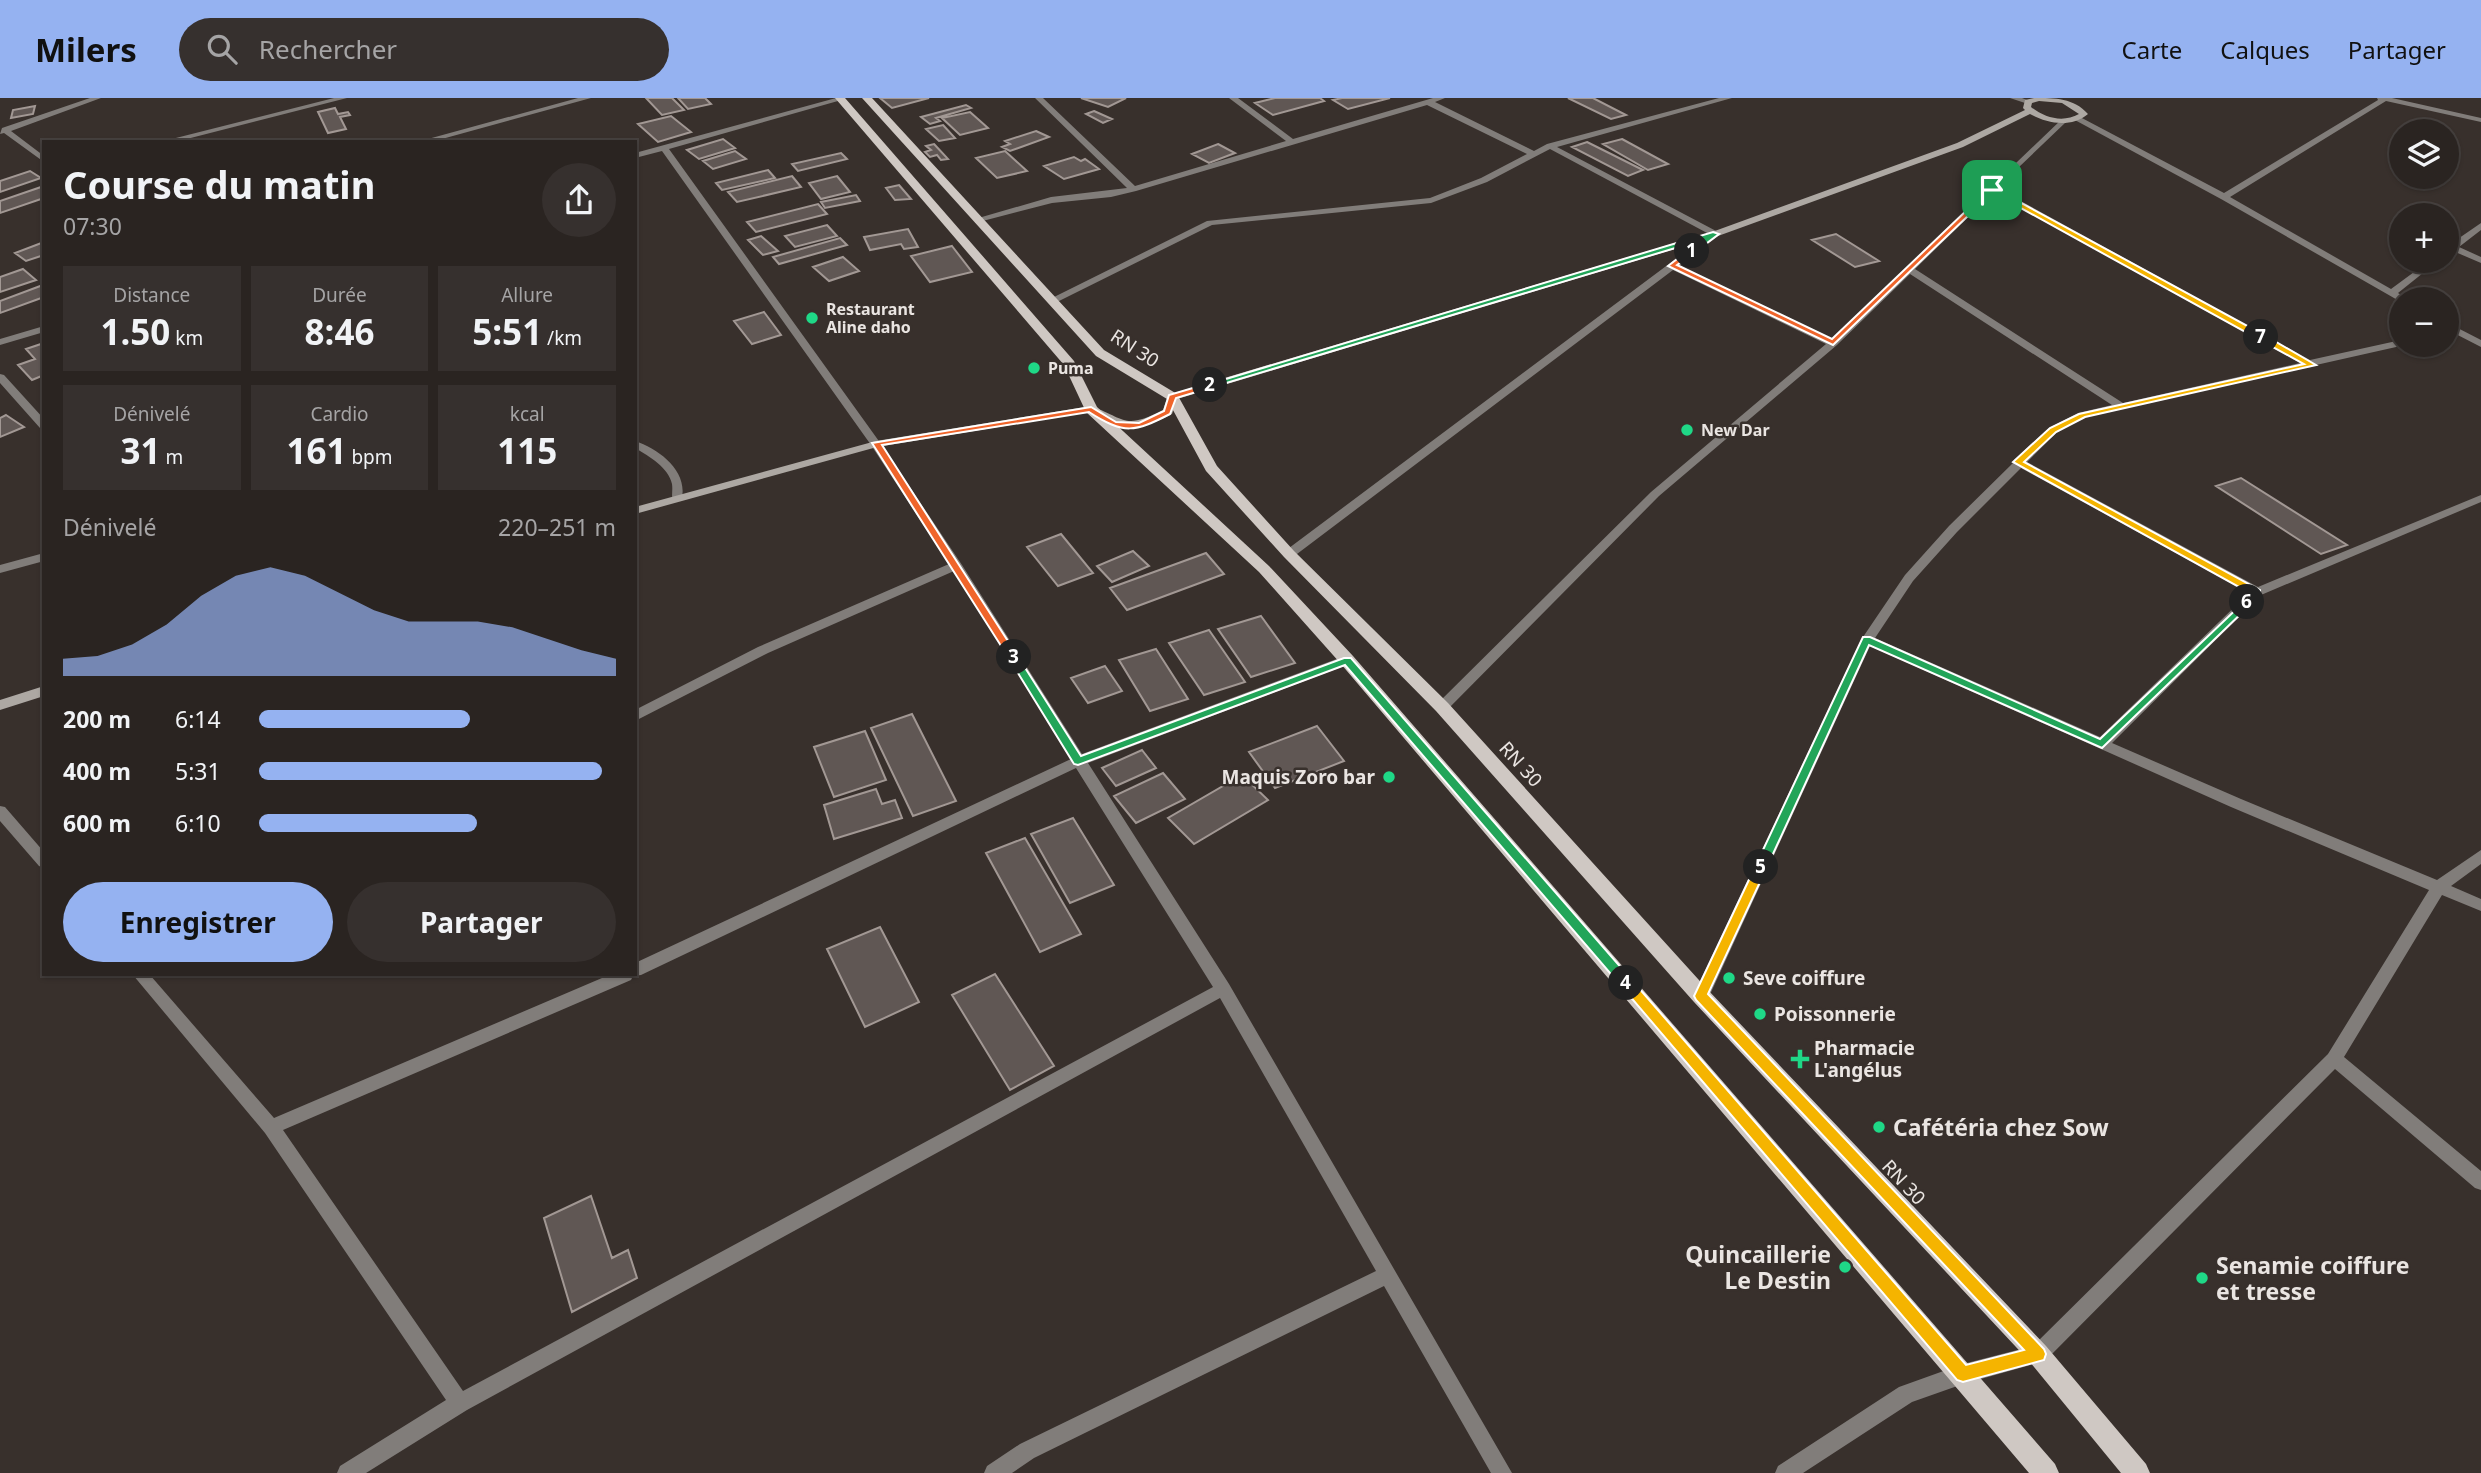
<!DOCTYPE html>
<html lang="fr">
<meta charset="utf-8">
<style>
:root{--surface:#2a2421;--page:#36302e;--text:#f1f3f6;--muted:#a5a4a5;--line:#46413f;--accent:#95b2f1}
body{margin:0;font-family:"Noto Sans",sans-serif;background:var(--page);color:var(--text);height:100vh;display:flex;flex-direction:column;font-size:26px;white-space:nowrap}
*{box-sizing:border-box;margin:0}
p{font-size:23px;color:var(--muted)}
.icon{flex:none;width:38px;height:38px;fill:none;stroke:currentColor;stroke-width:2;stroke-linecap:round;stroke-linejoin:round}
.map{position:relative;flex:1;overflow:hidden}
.panel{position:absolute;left:42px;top:42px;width:595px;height:836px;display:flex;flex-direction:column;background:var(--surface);border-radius:0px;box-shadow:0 2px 5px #0004,0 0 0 2px var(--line)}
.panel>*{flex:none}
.tools{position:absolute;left:2389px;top:21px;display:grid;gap:14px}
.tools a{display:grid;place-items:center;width:70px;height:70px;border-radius:50%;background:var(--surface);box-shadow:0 2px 5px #0004,0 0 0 2px var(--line);font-size:35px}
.pin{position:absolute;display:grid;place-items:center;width:60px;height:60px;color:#fff;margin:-30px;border-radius:14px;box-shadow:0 4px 10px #0006}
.km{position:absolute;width:35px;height:35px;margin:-18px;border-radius:50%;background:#222;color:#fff;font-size:19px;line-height:35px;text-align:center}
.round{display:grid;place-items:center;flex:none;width:74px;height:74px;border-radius:37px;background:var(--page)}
.head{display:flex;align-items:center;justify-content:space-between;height:119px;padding:0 21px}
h1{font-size:38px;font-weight:700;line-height:52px}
.figures{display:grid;grid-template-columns:repeat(3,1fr);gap:10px;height:119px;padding:7px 21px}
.figures div{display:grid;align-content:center;border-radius:0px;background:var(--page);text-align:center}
.figures b{font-size:35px;font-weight:700}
.figures small{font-size:19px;font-weight:400}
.figures p{font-size:19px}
.chart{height:196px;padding:14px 21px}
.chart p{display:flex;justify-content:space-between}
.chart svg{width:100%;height:126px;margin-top:7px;fill:var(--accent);opacity:.7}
.primary-button{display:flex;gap:14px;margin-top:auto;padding:14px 21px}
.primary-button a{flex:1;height:80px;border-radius:42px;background:var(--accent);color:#111;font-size:28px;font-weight:700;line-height:80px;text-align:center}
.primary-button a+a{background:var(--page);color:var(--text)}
ul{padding:0 21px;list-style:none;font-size:23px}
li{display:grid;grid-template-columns:112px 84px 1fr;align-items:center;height:52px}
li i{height:18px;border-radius:9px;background:var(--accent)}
header{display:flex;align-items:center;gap:42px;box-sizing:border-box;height:98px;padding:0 35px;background:var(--accent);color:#111}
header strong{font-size:33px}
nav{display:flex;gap:38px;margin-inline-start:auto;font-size:24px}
.search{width:490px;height:63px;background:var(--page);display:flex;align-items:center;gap:18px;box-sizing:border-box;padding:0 24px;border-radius:38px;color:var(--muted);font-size:26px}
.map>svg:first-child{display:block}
.building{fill:#605754;stroke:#a29894;stroke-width:2}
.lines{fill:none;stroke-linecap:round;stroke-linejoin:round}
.street{fill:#817d7a;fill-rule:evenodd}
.secondary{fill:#ada8a3;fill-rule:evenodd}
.primary{fill:#cfc8c3;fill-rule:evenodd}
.split-1{fill:#f0652b;stroke:#fff;stroke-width:2}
.split-2{fill:#22a559;stroke:#fff;stroke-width:2}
.split-3{fill:#f0652b;stroke:#fff;stroke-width:2}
.split-4{fill:#22a559;stroke:#fff;stroke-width:2}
.split-5{fill:#f5b400;stroke:#fff;stroke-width:2}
.split-6{fill:#22a559;stroke:#fff;stroke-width:2}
.split-7{fill:#f5b400;stroke:#fff;stroke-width:2}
.split-8{fill:#f5b400;stroke:#fff;stroke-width:2}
.poi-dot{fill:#1fd887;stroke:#38302c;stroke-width:2.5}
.labels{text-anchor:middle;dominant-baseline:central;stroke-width:5;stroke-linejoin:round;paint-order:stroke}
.far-poi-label{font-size:16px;font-weight:bold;fill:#eae5e2;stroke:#38302c;text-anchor:start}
.street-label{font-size:19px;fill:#eae5e2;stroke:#38302c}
.poi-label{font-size:19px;font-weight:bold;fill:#eae5e2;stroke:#38302c;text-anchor:start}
.near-poi-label{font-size:23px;font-weight:bold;fill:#eae5e2;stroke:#38302c;text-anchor:start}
</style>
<header>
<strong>Milers</strong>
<div class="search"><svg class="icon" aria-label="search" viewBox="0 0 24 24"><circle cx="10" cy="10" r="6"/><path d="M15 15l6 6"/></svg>Rechercher</div>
<nav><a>Carte</a><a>Calques</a><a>Partager</a></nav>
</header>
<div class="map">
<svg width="2481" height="1375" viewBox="0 0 2481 1375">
<rect width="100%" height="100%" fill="#38302c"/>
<!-- building -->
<path class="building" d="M646,0H672L684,12L662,17Z
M678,0H705L711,6L688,11Z
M880,0H929L892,10Z
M1081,0H1126L1108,9Z
M1275,0H1320L1324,3L1273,17L1255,5Z
M1342,0H1390L1348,11L1333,2Z
M1568,0H1593L1626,17L1611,21Z
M966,7L971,10L936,20L940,23L930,26L921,19Z
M35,8L33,16L11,20L13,12Z
M335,10L338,16L348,14L350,17L340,19L346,31L328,35L318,14Z
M1094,13L1112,21L1103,25L1086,16Z
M970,14L988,30L960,37L942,20Z
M671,18L691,34L658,44L638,26Z
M943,27L955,40L939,43L926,31Z
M1036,33L1049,39L1010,53L1002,49L1010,46L1005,43Z
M723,41L735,50L699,61L687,52Z
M1622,41L1668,66L1648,72L1603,46Z
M1587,44L1643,72L1628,78L1572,49Z
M934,46L948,61L941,62L937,57L930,59L925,54L931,52L926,48Z
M1218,46L1235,55L1209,65L1192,56Z
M735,53L746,61L713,71L703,63Z
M1005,53L1027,73L997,80L976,60Z
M841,55L847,61L798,73L792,66Z
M1074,59L1081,63L1085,61L1099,71L1064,81L1044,68Z
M768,72L775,80L722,92L716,85Z
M30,73L41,80L0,94V83Z
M792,78L801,89L737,104L728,94Z
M837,78L850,94L821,101L809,85Z
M899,87L911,101L895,102L886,90Z
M44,88V100L0,115V103Z
M856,97L860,103L825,110L821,104Z
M818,106L827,116L756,134L747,124Z
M827,127L837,138L795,149L785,138Z
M908,131L918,149L904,151L901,146L870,152L864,139Z
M1836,136L1879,163L1855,169L1812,142Z
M761,138L778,153L763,157L748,142Z
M840,140L847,147L779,166L773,159Z
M44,144V157L26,163L15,155Z
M952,148L972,174L930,184L911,158Z
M843,159L859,173L829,183L813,169Z
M23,171L36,182L0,194V179Z
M43,187L44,199L0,215V203Z
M764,214L781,237L752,246L734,223Z
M44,245V277L32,282L18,267L35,261L26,251Z
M6,317L24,329L0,339V320Z
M2241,380L2347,447L2321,456L2216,388Z
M1061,436L1093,475L1058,488L1027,449Z
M1133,453L1149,468L1112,484L1097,468Z
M1206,455L1224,476L1127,512L1110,490Z
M1261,518L1295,565L1251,579L1218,531Z
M1209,532L1245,584L1204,597L1169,545Z
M1156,551L1188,601L1150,613L1119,562Z
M1105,568L1122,593L1088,605L1071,580Z
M912,616L956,703L913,718L871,630Z
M1317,628L1344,663L1275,690L1249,654Z
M865,633L886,682L834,699L814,649Z
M1142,652L1156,670L1116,688L1102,670Z
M1163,675L1185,701L1136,725L1114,698Z
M1242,677L1268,702L1194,746L1168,720Z
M876,691L882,706L895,702L902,720L834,741L824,707Z
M1073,720L1114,787L1070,805L1031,736Z
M1025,740L1081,836L1040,854L986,755Z
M880,829L919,904L865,929L827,851Z
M995,876L1054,968L1010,992L952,897Z
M591,1098L612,1160L628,1152L637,1180L572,1214L544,1120Z"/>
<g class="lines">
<!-- street -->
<path class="street" d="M90,0H101L11,33L44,58V64L4,35L0,36L2,30Z
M334,0H347L175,44H160Z
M578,0H591L431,44H417Z
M836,0L845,1L669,51L881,346L962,467L1082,656L1342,559H1352L1353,562L1352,565L1088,665L1229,886L1512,1375H1491L1384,1188L1034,1360L1012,1375H984L987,1368L1020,1346L1376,1173L1220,900L467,1312L366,1375H337L340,1368L446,1302L265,1035L133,877H150L274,1020L609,877H635V865L1071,661L954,473L768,555L635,623V612L758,549L949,466L871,347L662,53L635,60V55ZM1076,670L1213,889L463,1293L283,1032L631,882L633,878L641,877Z
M1035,0H1043L1135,88L1286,43L1229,0H1238L1293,41L1433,0H1445L1435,4L1534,53L1547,46L1719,0H1732L1557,49L1718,134V138L1679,168L1832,241L2062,21L2066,23L2065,25L1997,90L2310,262L2401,242V247H2405L2085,319L2057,334L2027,364L2258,489L2481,397V404L2261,497L2112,645L2241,701L2437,782L2481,752V766L2451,788L2481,801V813L2442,797L2344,959L2481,1073V1092L2475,1090L2335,971L2045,1263L1963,1286L1912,1304L1803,1375H1775L1778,1368L1899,1289L1963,1266L2033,1248L2328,956L2429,792L2231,709L1870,548L1707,903L1701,905L1695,903L1693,898L1861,542L1905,477L1949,428L2013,365L2014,362L2049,330L2078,315L2112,307L1910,176L1837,247L1659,398L1447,612L1442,614L1435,609L1437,606L1651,394L1826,246L1673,172L1293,459H1285V453L1709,136L1550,51L1487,84L1431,105L1212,127L1053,206L1050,205V201L1207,123L1430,100L1481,80L1527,56L1427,7L1136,93L1111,99L1052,105L975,125V121L1051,99L1127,90ZM1993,95L2300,265L2123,305L1915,171ZM2021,370L2249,495L2100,639L1875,540L1913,483L1957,434Z
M2010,0H2022L2032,4L2028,6Z
M2377,0H2392L2481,20V24L2386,3L2230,99L2391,191L2429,163H2438L2398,195L2407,201H2401V204L2221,101L2073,21L2080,19L2224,95L2378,2Z
M2481,125V132L2459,149L2481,159V165L2453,153L2446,157L2449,147Z
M2446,224L2481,242V249L2446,231Z
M44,228V234L0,247V241Z
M0,276L4,277L44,321V331L40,330L0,285Z
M635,343C660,351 690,375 681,403H673C671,398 673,393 672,386C669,370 649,358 635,350Z
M44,455V463L0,475V467Z
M0,708L5,709L44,754V770L39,768L0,723Z"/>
<!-- secondary -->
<path class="secondary" d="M2034,0C2055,0 2074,0 2088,16C2071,30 2048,26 2030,16L1963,49L1718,138L1177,301L1172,316C1139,333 1121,335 1089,314L877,349L635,416V409L876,343L1091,308C1126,321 1124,332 1163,312L1168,297L1712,134L1957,45L2025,12L2023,10L2025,2ZM2039,3L2062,5L2079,16C2063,25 2045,20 2031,9L2032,5Z
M44,588V598L0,612V602Z"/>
<!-- primary -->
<path class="primary" d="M835,0H845L1074,263L1097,309L1269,468L1353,558L2055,1366L2059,1375H2029L1341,566L1259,474L1086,314L1064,267Z
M862,0H872L1104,252L1177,296L1217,368L1294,453L1448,605L1708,892L2046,1248L2146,1366L2150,1375H2121L2030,1264L1694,904L1436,613L1284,459L1206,373L1167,301L1096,258Z"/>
</g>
<!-- split-1 -->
<path class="split-1" d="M1990,90L1995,92L1833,247L1668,168L1690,151H1695V154L1677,167L1832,241Z"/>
<!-- split-2 -->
<path class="split-2" d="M1713,134L1719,136L1695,154L1689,153L1702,142L1213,289L1206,287Z"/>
<!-- split-3 -->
<path class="split-3" d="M1210,285L1213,289L1176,300L1170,316C1135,334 1124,337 1089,314L882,347L1017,557L1019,559L1014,563L1010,562L872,345L1091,309L1116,324L1139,325L1164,313L1169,297Z"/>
<!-- split-4 -->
<path class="split-4" d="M1010,557H1017L1081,658L1344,560H1351L1631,881V889H1622L1345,567L1078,667L1074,666L1008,559Z"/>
<!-- split-5 -->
<path class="split-5" d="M1761,764L1767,769L1708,896L2044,1251L2046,1256L2044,1262L1963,1284L1957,1282L1622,889V881H1631L1966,1267L2024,1252L1696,902L1694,898L1755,769Z"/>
<!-- split-6 -->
<path class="split-6" d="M2247,501L2252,504L2250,507L2102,650L1869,547L1767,769L1761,773L1757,772L1755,769L1863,539H1870L2100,641Z"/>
<!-- split-7 -->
<path class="split-7" d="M2258,237H2264L2316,267L2085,319L2056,334L2024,364L2260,492V497L2250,507L2242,504L2250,495L2013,364L2050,330L2079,316L2304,266L2258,241Z"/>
<!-- split-8 -->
<path class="split-8" d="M1992,89L2264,237L2265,239L2258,241L1990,93Z"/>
<!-- markers -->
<g class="poi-dot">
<circle cx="812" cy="220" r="7"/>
<circle cx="1034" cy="270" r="7"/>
<circle cx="1687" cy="332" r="7"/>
<circle cx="1389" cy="679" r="7"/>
<circle cx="1729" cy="880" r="7"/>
<circle cx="1760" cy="916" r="7"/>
<path d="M1796.5 950.5h7v7h7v7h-7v7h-7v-7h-7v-7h7z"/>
<circle cx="1879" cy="1029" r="7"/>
<circle cx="1845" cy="1169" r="7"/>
<circle cx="2202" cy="1180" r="7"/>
</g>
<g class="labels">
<!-- far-poi labels -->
<g class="far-poi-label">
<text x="826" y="211">Restaurant<tspan x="826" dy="18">Aline daho</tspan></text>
<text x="1048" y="270">Puma</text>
<text x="1701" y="332">New Dar</text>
</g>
<!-- street labels -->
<g class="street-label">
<text transform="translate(1135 250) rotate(33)">RN 30</text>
<text transform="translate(1521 666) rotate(48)">RN 30</text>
<text transform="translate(1904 1084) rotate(47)">RN 30</text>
</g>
<!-- poi labels -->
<g class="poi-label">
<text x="1375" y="679" text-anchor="end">Maquis Zoro bar</text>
<text x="1743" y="880">Seve coiffure</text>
<text x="1774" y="916">Poissonnerie</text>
<text x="1814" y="950">Pharmacie<tspan x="1814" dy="22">L'angélus</tspan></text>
</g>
<!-- near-poi labels -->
<g class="near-poi-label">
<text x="1893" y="1029">Cafétéria chez Sow</text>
<text x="1831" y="1156" text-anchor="end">Quincaillerie<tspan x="1831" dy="26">Le Destin</tspan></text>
<text x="2216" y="1167">Senamie coiffure<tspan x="2216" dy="26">et tresse</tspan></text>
</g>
</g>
</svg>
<div class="tools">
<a><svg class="icon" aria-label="layers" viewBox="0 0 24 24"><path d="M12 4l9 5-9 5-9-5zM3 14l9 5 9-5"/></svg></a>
<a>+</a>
<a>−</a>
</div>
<div class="pin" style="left:1992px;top:92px;background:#1e9e55"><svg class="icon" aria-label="arrive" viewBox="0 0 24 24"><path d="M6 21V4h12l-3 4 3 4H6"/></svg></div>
<b class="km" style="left:1692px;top:153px">1</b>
<b class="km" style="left:1210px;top:287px">2</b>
<b class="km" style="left:1014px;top:559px">3</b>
<b class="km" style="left:1626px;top:885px">4</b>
<b class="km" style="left:1761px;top:769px">5</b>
<b class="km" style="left:2247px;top:504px">6</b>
<b class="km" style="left:2261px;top:239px">7</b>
<section class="panel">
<div class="head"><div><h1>Course du matin</h1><p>07:30</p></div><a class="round"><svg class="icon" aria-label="share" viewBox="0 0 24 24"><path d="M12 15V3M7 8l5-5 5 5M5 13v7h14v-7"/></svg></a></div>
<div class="figures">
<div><p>Distance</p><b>1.50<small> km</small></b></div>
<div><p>Durée</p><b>8:46</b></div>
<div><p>Allure</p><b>5:51<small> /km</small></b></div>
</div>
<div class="figures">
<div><p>Dénivelé</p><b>31<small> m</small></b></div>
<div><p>Cardio</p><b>161<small> bpm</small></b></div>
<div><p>kcal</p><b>115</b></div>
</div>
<div class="chart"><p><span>Dénivelé</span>220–251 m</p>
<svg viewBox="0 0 160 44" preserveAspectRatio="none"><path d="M0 44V38L10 37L20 33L30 26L40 16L50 9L60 6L70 9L80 15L90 21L100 25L110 25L120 25L130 27L140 31L150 35L160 38V44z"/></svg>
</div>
<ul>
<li><b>200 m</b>6:14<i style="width:59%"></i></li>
<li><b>400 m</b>5:31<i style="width:96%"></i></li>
<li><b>600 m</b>6:10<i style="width:61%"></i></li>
</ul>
<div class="primary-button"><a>Enregistrer</a><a>Partager</a></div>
</section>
</div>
